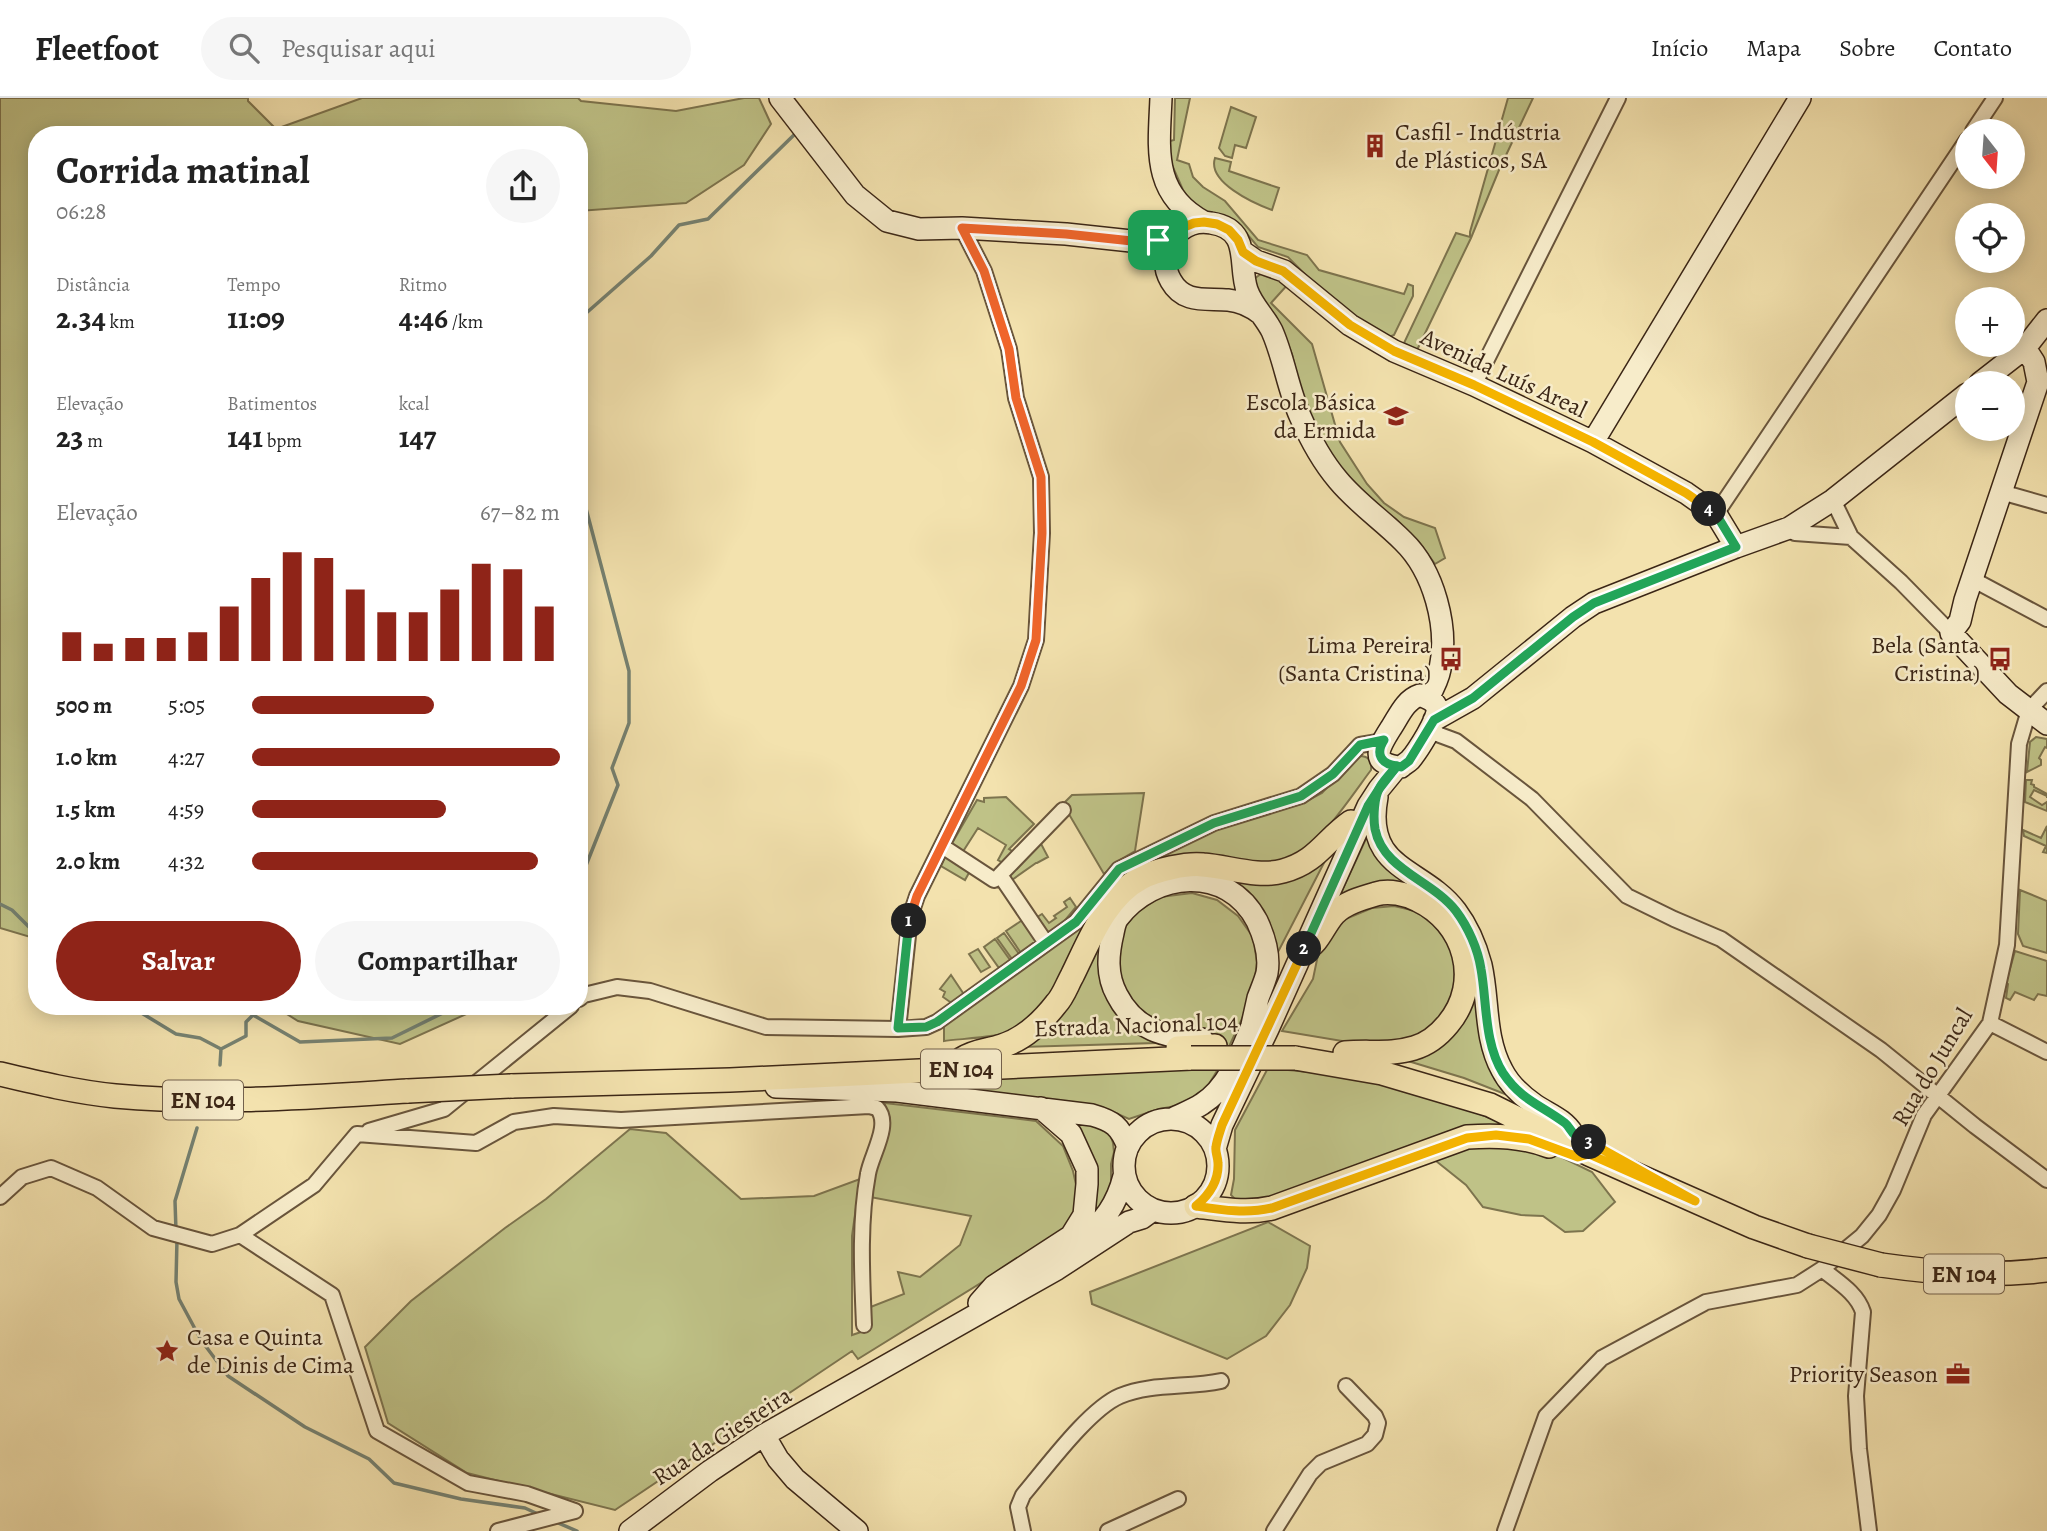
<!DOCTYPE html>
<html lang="pt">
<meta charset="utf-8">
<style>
:root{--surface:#fff;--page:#f6f6f6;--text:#222;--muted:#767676;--line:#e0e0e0;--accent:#8f2418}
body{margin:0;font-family:Alegreya,serif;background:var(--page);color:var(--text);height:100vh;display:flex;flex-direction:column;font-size:26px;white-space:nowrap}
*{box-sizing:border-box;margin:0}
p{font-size:23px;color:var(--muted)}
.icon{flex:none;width:38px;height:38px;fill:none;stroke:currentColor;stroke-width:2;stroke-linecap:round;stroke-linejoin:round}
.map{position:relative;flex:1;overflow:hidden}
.side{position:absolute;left:28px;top:28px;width:560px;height:889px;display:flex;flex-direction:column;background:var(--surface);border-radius:28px;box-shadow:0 4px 18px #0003}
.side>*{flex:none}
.needle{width:46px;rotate:163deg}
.tools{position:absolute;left:1955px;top:21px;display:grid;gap:14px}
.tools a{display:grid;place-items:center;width:70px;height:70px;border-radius:50%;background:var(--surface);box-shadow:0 4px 18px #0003;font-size:35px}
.pin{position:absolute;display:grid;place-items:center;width:60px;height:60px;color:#fff;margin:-30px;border-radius:14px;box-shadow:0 4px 10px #0006}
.km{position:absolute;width:35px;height:35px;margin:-18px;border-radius:50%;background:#222;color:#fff;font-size:19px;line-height:35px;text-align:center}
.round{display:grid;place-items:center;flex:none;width:74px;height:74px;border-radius:37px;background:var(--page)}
.headline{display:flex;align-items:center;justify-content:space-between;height:119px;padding:0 28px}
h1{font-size:38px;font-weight:700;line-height:52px}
.metrics{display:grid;grid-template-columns:repeat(3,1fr);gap:10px;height:119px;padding:7px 28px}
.metrics div{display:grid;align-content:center}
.metrics b{font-size:30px;font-weight:700}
.metrics small{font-size:19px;font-weight:400}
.metrics p{font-size:19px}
.chart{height:196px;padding:14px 28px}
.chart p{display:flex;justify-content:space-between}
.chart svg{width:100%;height:126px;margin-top:7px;stroke:var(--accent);stroke-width:6}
.button{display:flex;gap:14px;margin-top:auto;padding:14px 28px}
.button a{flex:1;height:80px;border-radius:42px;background:var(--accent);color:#fff;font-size:28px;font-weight:700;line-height:80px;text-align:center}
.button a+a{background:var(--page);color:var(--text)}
ul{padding:0 28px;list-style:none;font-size:23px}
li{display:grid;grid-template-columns:112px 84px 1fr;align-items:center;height:52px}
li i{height:18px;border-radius:9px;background:var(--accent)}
header{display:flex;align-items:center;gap:42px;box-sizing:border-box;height:98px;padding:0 35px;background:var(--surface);border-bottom:2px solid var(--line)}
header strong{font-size:33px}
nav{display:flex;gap:38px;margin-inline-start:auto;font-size:24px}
.search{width:490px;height:63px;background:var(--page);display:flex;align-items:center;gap:18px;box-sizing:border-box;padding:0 24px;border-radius:38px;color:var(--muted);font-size:26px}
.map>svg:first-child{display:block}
.green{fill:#bfc287;stroke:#7d744e;stroke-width:2}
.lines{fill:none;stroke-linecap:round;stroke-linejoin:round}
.stream{stroke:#758171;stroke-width:3.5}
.street-casing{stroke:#69553c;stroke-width:18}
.secondary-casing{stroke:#3b2616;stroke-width:24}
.primary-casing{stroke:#3b2616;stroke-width:26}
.street{stroke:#f7ecca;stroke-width:14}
.secondary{stroke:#f7ecca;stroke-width:21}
.primary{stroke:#f3e2ae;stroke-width:23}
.primary-bridge-casing{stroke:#3b2616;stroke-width:26;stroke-linecap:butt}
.primary-bridge{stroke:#f3e2ae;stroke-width:23}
.split-1-casing{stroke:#fff;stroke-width:14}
.split-2-casing{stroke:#fff;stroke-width:14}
.split-3-casing{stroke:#fff;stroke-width:14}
.split-4-casing{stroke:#fff;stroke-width:14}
.split-5-casing{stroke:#fff;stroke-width:14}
.split-1{stroke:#f0652b;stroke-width:9}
.split-2{stroke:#22a559;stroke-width:9}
.split-3{stroke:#f5b400;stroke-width:9}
.split-4{stroke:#22a559;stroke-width:9}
.split-5{stroke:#f5b400;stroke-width:9}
.labels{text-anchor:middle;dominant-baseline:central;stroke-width:5;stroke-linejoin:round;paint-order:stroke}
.shield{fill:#f7ecca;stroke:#73614c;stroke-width:2}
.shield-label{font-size:23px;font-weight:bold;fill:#3b2616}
.poi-label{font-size:24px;fill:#3b2616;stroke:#f7ecca;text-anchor:end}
.street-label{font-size:24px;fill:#3b2616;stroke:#f7ecca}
</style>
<header>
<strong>Fleetfoot</strong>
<div class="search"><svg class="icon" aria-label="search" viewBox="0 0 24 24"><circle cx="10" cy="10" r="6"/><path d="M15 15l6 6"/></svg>Pesquisar aqui</div>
<nav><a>Início</a><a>Mapa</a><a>Sobre</a><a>Contato</a></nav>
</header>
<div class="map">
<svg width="2047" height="1433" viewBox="0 0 2047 1433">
<rect width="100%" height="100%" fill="#f3e2ae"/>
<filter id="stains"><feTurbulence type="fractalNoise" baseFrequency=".00286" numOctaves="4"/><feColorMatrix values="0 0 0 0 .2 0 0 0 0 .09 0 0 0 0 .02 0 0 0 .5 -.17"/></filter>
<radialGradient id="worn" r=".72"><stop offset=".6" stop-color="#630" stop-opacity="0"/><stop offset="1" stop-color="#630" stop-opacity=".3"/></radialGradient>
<!-- green -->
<path class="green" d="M0,0H248V3L276,31L362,0H578L581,3L676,13L744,0H759L771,26L744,67L686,105L579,113V37H37V841L0,830Z
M1175,0H1190L1177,62L1189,66L1193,79L1203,89L1225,103L1258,142L1307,157L1319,172L1404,196L1408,186L1413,188V198L1394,237L1389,239L1350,222L1288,159L1258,149L1236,123L1195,110L1183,92L1172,67L1170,55V43L1174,42Z
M1508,0H1533L1499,72L1471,140L1417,252L1404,245L1456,135L1470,139V134Z
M1231,9L1256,19L1246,50L1235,47L1232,60L1225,58L1219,50Z
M1215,60L1231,64L1229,73L1279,90L1272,112C1253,105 1207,84 1215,60Z
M1262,175L1290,184L1271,205L1312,246L1340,344L1367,386L1384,405L1404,419L1435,430L1445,460L1435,466L1419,444L1396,421L1378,409L1355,388L1329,354L1310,319L1300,290L1292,256L1276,218L1252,189L1254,181Z
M579,543L587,563L583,669L579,679Z
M2036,639L2047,641V650L2045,649L2039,660L2041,662V667L2027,674L2030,644Z
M1357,658C1368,657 1372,662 1371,672C1353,696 1320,746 1295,759C1286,764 1273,764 1263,764L1174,760L1053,892C1042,907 1027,925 1010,934C1000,939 958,941 944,943V927L1046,855L1089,820L1120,778L1224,727L1301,706L1322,695Z
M2026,682H2032L2031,686L2034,687V689L2047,696V700V698L2034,692L2030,699L2042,707L2047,704V713L2025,704Z
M1144,695L1135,753L1120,762L1104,776L1063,706L1072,697Z
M1006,699L1034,726L1009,751L1015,755L1005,766L998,762L1006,747L978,730L962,755L951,747L977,702L984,704V700Z
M2047,728V755L2043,754L2046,748L2024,738L2023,732L2041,740Z
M1370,732L1429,798L1334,810Z
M1039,742L1048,759L1037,765H1036L1009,784L1010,774Z
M946,756L970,773L965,782L941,768Z
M1327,759L1277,856L1216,776Z
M2020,792L2047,803V855L2023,848L2018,836Z
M1192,795L1217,802L1238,818L1253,839L1257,864L1253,897L1220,968L1204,994L1187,1006L1159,1011L1129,1021L1102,1009L841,988L1179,969L1177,933L1150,924L1127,904L1118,883L1120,835L1136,815L1160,799Z
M1070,800L1076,809L1053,837H1046L1034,821L1042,816L1049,825L1056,820L1054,818L1067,809L1064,804Z
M1394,808L1416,813L1435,828L1448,844L1455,865L1454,890L1450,911L1435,931L1384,950L1282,933L1313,881L1319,852L1343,822L1372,810Z
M1114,815L1100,854L1103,892L1120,920L1155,945L1022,949Z
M1024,821L1040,846L1023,858L1006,833Z
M1004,835L1019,856L1012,861L997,840Z
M995,841L1010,862L999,870L984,849Z
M978,851L990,869L981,874L969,856Z
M2015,853L2047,863V898L2038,896L2034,902L2015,894L2010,902L2006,900L2008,886L2006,885Z
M951,877L965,898L953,906L943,899L945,894L940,891Z
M1473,887L1515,1000L1464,980L1398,960Z
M274,908H484L400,946L298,923Z
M1268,970L1360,979L1445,1002L1527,1035L1509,1032L1274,1105H1239L1231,1097L1234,1081L1235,1032Z
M885,1005L1036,1023L1063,1048L1073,1073L1077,1091L1074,1115L1060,1136L858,1261L852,1253L615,1412L467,1375L388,1325L365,1249L411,1203L505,1130L546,1101L630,1031L666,1035L741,1101L814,1098L860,1081L852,1138V1237L867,1232L868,1210L904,1196L898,1174L920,1179L960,1147L971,1118L870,1099Z
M1069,1022L1091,1026L1110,1035L1113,1045L1114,1054L1111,1066V1097L1089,1127Z
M1478,1045L1555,1056L1592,1074L1615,1104L1583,1133L1565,1134L1543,1118L1521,1117L1483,1109L1466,1087L1431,1059Z
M1268,1124L1310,1148L1307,1170L1290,1207L1266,1238L1227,1261L1092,1206L1090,1194Z"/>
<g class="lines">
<!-- stream -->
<path class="stream" d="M579,243L584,217L651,158L679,127L708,121L798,33
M579,384L629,573V625L612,670L618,687L579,785
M0,806L12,812L37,837
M130,908L176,936L200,940L221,951L220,967
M221,951L246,938V924L253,917L300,944L392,940L457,908
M176,1133L175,1103L197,1030
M177,1141L176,1184L179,1201L201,1242L228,1278L305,1329L369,1361L394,1385L461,1401L525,1410L540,1417
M556,1424L577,1433"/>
<!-- street casing -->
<g class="street-casing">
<path id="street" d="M1973,33L1995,0
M1474,287L1618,0
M2001,394L2047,407
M1833,402L1851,439L1901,484L1951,535
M1716,416L1967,42
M1789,430L1795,435L1851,439
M1972,481L2047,521
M1429,633L1456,643L1532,701L1627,798L1674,821L1721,841L1881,952L1975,1028L2047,1082
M942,748L994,782
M1046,845L1000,777L1063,712
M579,901L584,897L617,889L650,893L766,929L898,931L926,929L937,924L1076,824L1119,771L1214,725L1301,698L1333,676L1360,647L1384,643
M1990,925L2047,954
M898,931L910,819L917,798L1021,588L1036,542L1042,435L1041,379L1016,300L1009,251L984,173L962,130
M369,1033L444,1011L571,908
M0,1099L22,1079L51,1070L97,1090L153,1130L212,1146L240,1137L314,1087L357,1036L476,1045L514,1024L554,1018L621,1022L869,1008L877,1010C892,1026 871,1057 868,1076C859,1124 862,1178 864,1227
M240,1137L332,1197L377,1333L468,1385L527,1396L575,1413
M1822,1171C1838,1184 1857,1195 1863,1214L1856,1298L1859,1351L1869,1433
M498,1433L575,1413
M1023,1433L1018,1409L1023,1397C1046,1370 1089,1311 1120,1298C1151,1285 1188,1290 1221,1283
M1108,1433L1178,1401
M1274,1433L1310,1376L1321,1365L1367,1346L1375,1337L1378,1325L1375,1318L1346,1288
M1505,1433L1546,1318L1602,1260L1706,1204L1797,1187L1822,1171L1862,1138L1879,1117L1893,1092L1924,1017L1990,925L2007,847L2019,646L2029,612L2047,593"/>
</g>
<!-- secondary casing -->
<g class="secondary-casing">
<path id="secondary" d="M780,0L855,97L887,123L919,131L962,130L1066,136L1131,143H1149L1173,139
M1161,0C1159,50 1151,96 1204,124
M1243,154L1256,163L1284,173L1350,227L1394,253L1474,287L1593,344L1686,395L1716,416L1736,449
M1261,216C1251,208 1240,203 1228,202C1206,200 1184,206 1171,183C1161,166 1165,144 1181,132C1190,125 1200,123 1211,125C1252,131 1238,167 1247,192C1252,207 1265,219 1272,233C1284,260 1288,291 1300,318C1310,341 1321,362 1338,382C1357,405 1382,422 1403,443C1434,473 1449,529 1440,571C1438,582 1433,591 1428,600
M2025,250L2034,264L2038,284L1965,502L1960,523L1951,535L2008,596L2047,626
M1980,285L2025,250L2047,222
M1593,344L1800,0
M1420,597C1427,600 1436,603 1437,611C1439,620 1417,654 1410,662C1408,664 1403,667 1401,669C1368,666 1379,649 1391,630C1399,618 1405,602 1420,597Z
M1434,622L1473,600L1573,519L1594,505L1736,449L1789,430L1833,402L1967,296
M1377,699C1363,773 1423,769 1456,813C1468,829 1476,848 1481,867C1489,902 1484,939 1502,972C1509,986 1522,998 1535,1007C1548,1016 1564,1021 1573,1036
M1202,941C1165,940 1135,932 1117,897C1106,877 1108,856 1113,835C1114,830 1115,824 1118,820C1154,773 1227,766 1257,823C1264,838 1270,858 1267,875C1265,883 1261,892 1258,900C1256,909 1254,918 1252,927
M776,989L897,993L1092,1017C1113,1023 1120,1028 1128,1049
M1124 1068a47 47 0 1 1 94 0a47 47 0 1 1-94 0Z
M1172,1021C1182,1016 1193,1012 1202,1006C1232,987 1243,947 1257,916
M1215,1051L1222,1027L1268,931L1368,708L1379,691L1397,669
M1082,1141C1104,1124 1117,1106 1124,1078
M979,1205L994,1188L1071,1138L1084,1117L1087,1086V1071L1071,1036L1041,1010
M764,1337L778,1361L795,1381L857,1433
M630,1433L710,1373L764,1337L1057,1171L1129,1124L1142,1120L1153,1112"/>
</g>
<!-- primary casing -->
<g class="primary-casing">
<path id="primary" d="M1304,852C1319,845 1323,828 1334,816C1344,805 1362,800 1376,796C1389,792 1406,796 1418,802C1465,824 1483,884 1448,926C1439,937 1428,946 1414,950C1392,957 1368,953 1345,955
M1178,950L1215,948
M1295,960L1382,975L1490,1007L1589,1056L1754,1129L1808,1148
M962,961C977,952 987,953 1002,948C1024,941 1042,924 1056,906C1063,899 1067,887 1072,878C1089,844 1105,799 1141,780C1156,772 1187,765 1203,767C1229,769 1258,780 1283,773C1317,764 1325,742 1351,724
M0,976C38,985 76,994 115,998C213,1007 310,999 408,993
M511,988L730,982L1191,960
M1196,1108C1222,1111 1246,1116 1272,1110L1467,1039C1496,1037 1522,1038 1549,1048
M1881,1167C1937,1175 1991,1179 2047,1172"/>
</g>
<!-- street -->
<use href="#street" class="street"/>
<!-- secondary -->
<use href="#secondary" class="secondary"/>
<!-- primary -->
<use href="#primary" class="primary"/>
<!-- primary-bridge casing -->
<g class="primary-bridge-casing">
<path id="primary-bridge" d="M1191,960H1295
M408,993L511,988
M1808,1148L1881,1167"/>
</g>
<!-- primary-bridge -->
<use href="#primary-bridge" class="primary-bridge"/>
</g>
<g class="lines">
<!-- split-1 casing -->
<g class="split-1-casing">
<path id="split-1" d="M909,823L917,798L1021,588L1036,542L1042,435L1041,379L1016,300L1009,251L984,173L962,130L1066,136L1132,143L1158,142"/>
</g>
<!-- split-2 casing -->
<g class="split-2-casing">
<path id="split-2" d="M909,823L898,930L926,929L937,924L1076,824L1119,771L1214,725L1301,698L1333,676L1360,647L1384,642C1375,656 1381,666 1397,668L1379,691L1368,708L1304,851"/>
</g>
<!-- split-3 casing -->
<g class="split-3-casing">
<path id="split-3" d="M1304,851L1222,1027C1220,1034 1217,1041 1216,1049C1215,1054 1218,1059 1218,1065C1219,1083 1209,1097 1196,1108C1222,1112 1246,1116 1272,1110L1467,1040L1496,1037L1529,1041L1578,1059L1589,1056L1695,1103L1589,1044"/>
</g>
<!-- split-4 casing -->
<g class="split-4-casing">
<path id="split-4" d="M1589,1044C1584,1042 1579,1040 1575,1037C1571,1034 1569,1028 1565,1025C1541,1007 1521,1002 1503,975C1484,945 1487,904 1481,871C1478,851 1468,829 1456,813C1432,782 1383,772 1375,731C1373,719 1374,699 1380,689C1384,682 1391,675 1397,668L1401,669L1409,663L1434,622L1473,600L1573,519L1594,505L1736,449L1716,416L1709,411"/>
</g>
<!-- split-5 casing -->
<g class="split-5-casing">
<path id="split-5" d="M1158,142L1173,139L1184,129L1194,125L1204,124L1217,126L1229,132L1238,142L1243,154L1256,163L1283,173L1350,227L1394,253L1474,287L1593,344L1686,395L1709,411"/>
</g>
<!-- split-1 -->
<use href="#split-1" class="split-1"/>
<!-- split-2 -->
<use href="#split-2" class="split-2"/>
<!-- split-3 -->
<use href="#split-3" class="split-3"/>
<!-- split-4 -->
<use href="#split-4" class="split-4"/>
<!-- split-5 -->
<use href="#split-5" class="split-5"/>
</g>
<!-- icons -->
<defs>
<g id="building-bare" transform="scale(1.89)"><path d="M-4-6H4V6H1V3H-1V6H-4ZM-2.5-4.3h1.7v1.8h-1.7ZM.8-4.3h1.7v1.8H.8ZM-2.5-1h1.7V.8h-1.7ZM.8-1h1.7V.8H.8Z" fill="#8f2418" stroke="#f7ecca" stroke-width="2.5" paint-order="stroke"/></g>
<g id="school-bare" transform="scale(1.89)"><path d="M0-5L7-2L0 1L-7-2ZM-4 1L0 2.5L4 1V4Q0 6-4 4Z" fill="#8f2418" stroke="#f7ecca" stroke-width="2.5" paint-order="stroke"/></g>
<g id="bus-bare" transform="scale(1.89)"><path d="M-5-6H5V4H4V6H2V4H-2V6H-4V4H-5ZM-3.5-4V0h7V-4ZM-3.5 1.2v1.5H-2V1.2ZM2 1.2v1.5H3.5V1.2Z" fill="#8f2418" stroke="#f7ecca" stroke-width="2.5" paint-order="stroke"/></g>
<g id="sight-bare" transform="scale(1.89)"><path d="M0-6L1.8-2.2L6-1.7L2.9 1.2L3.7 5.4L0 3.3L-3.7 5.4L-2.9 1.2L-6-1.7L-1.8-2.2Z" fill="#8f2418" stroke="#f7ecca" stroke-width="2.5" paint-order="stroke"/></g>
<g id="office-bare" transform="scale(1.89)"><path d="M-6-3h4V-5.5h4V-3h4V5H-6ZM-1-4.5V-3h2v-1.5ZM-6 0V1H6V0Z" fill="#8f2418" stroke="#f7ecca" stroke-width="2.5" paint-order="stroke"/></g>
</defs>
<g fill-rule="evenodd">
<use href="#building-bare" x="1375" y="48"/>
<use href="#school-bare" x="1396" y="318"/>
<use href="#bus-bare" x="1451" y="561"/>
<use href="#bus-bare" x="2000" y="561"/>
<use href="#sight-bare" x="167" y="1253"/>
<use href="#office-bare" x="1958" y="1276"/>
</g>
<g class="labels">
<!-- shield labels -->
<g class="shield">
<rect x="921" y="951.5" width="80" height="39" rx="5"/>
<rect x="163" y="982.5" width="80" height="39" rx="5"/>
<rect x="1924" y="1156.5" width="80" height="39" rx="5"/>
</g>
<g class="shield-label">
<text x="961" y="971">EN 104</text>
<text x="203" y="1002">EN 104</text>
<text x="1964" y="1176">EN 104</text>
</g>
<!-- poi labels -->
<g class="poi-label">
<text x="1395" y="34" text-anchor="start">Casfil - Indústria<tspan x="1395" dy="28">de Plásticos, SA</tspan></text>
<text x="1376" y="304">Escola Básica<tspan x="1376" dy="28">da Ermida</tspan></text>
<text x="1431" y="547">Lima Pereira<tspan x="1431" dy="28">(Santa Cristina)</tspan></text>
<text x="1980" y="547">Bela (Santa<tspan x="1980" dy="28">Cristina)</tspan></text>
<text x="187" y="1239" text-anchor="start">Casa e Quinta<tspan x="187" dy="28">de Dinis de Cima</tspan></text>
<text x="1938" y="1276">Priority Season</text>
</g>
<!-- street labels -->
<g class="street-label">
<text transform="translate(1504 275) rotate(25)">Avenida Luís Areal</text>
<text transform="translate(1136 927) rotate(-2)">Estrada Nacional 104</text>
<text transform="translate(1932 969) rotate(-59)">Rua do Juncal</text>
<text transform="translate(722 1338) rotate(-33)">Rua da Giesteira</text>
</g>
</g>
<rect width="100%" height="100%" filter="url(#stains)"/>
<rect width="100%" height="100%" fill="url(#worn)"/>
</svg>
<div class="tools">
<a><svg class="needle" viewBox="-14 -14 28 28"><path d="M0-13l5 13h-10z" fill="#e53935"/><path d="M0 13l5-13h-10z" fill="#767676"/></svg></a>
<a><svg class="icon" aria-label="locate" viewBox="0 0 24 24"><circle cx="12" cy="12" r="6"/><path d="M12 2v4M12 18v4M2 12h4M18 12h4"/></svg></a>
<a>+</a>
<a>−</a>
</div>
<div class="pin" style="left:1158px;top:142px;background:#1e9e55"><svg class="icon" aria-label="arrive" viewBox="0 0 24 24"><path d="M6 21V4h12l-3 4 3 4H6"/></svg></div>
<b class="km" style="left:909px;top:823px">1</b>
<b class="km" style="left:1304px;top:851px">2</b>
<b class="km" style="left:1589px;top:1044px">3</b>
<b class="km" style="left:1709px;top:411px">4</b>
<section class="side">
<div class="headline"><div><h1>Corrida matinal</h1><p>06:28</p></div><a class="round"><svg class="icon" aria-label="share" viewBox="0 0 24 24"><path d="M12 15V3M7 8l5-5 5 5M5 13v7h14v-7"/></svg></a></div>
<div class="metrics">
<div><p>Distância</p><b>2.34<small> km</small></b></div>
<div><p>Tempo</p><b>11:09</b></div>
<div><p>Ritmo</p><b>4:46<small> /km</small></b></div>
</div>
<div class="metrics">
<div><p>Elevação</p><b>23<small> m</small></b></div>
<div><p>Batimentos</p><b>141<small> bpm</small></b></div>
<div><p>kcal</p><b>147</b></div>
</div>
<div class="chart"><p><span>Elevação</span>67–82 m</p>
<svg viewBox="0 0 160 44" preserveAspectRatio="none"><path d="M5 44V34M15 44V38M25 44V36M35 44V36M45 44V34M55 44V25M65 44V15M75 44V6M85 44V8M95 44V19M105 44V27M115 44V27M125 44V19M135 44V10M145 44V12M155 44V25"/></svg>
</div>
<ul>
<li><b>500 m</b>5:05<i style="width:59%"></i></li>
<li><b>1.0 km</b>4:27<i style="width:100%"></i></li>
<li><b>1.5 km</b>4:59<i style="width:63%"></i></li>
<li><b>2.0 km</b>4:32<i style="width:93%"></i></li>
</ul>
<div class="button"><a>Salvar</a><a>Compartilhar</a></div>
</section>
</div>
